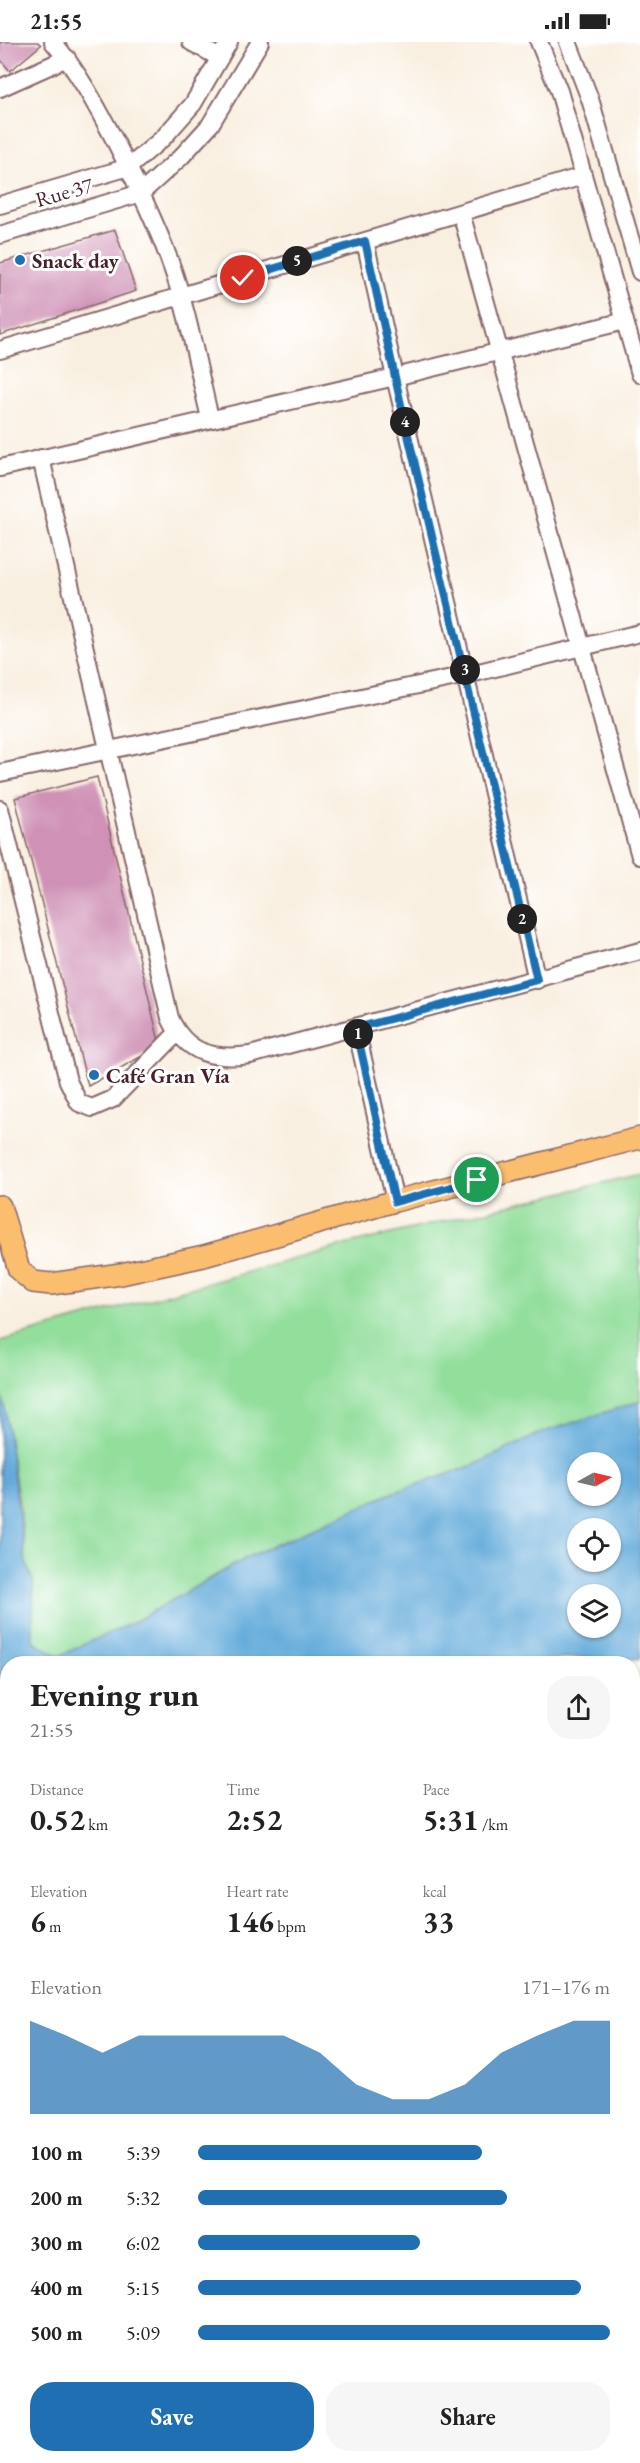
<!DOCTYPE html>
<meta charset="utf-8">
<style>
:root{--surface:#fff;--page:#f6f6f6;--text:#222;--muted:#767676;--accent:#1f6fb2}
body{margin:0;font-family:"EB Garamond",serif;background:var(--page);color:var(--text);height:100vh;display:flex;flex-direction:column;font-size:22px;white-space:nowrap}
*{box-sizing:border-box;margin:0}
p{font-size:20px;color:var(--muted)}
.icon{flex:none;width:33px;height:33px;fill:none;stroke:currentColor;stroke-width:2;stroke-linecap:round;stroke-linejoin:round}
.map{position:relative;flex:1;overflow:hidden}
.drawer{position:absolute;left:0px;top:1614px;width:640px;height:807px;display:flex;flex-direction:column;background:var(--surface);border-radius:24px 24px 0 0;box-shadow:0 2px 4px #0004}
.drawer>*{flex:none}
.needle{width:39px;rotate:82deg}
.tools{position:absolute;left:567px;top:1410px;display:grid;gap:12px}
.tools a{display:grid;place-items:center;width:54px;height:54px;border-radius:50%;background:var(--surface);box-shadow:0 2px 4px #0004;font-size:30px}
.pin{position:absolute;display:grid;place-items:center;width:51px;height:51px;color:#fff;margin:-26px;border:3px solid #fff;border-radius:50%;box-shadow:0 2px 6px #0007}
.km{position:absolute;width:30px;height:30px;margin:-15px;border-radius:50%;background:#222;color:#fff;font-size:16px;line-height:30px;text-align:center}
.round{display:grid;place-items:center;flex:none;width:63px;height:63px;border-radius:24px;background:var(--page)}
.head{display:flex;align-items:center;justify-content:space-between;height:102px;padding:0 30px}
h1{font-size:33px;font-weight:700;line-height:45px}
.stats{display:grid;grid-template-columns:repeat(3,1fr);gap:9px;height:102px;padding:6px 30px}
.stats div{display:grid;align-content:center}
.stats b{font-size:30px;font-weight:700}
.stats small{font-size:16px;font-weight:400}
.stats p{font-size:16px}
.chart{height:168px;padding:12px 30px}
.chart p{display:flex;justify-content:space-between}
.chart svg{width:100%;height:108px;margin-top:6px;fill:var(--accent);opacity:.7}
.button{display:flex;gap:12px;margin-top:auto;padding:12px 30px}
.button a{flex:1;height:69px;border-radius:24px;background:var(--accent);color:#fff;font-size:24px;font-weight:700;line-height:69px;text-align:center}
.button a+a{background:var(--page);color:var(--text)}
ul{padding:0 30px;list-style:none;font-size:20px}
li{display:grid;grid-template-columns:96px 72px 1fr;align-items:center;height:45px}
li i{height:15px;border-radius:8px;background:var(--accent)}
.status{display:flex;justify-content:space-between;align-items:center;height:42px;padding:0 30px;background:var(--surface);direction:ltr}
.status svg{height:16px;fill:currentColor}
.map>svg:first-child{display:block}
.green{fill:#92de9b;stroke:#6e7e63;stroke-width:1.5}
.water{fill:#63abda;stroke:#566582;stroke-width:1.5;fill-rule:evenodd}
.building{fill:#cf91b5}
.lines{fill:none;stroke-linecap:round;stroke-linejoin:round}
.minor-casing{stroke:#87686a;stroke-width:20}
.major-casing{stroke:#87686a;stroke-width:24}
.path{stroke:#87686a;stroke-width:3;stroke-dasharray:1.5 4.5;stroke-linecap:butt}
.minor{stroke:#fff;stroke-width:16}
.major{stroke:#fbbd6e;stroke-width:21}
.route-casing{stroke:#fff;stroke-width:12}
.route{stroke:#1f6fb2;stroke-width:8}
.poi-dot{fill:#1f6fb2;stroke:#fff;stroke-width:2}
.labels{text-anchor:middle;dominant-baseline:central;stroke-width:6;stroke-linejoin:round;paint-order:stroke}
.street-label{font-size:21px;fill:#4a1f2b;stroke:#fff}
.poi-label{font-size:21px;font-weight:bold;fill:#4a1f2b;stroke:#fff;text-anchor:start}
</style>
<div class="status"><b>21:55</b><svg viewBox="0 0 49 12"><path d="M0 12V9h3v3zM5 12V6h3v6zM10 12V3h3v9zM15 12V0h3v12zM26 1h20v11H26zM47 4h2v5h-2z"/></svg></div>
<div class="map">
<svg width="640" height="2421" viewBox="0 0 640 2421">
<rect width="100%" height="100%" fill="#fff"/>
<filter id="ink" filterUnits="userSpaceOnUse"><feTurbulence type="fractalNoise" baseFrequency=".0167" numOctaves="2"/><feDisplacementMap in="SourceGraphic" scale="12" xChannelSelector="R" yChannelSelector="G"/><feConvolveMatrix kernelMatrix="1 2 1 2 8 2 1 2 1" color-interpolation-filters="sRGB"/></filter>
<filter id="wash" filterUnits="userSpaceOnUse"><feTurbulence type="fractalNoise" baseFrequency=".008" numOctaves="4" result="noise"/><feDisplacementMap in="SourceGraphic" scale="24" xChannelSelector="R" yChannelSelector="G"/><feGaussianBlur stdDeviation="1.35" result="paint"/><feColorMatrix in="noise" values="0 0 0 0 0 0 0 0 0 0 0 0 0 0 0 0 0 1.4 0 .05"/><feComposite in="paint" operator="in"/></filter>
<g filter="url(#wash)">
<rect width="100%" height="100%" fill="#f9efe0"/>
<!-- green -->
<path class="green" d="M640,1132V1359L541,1391L474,1423L387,1453L248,1515L136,1579L59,1614L33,1599V1540L25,1518L20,1466L0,1345V1299L345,1203Z"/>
<!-- water -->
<path class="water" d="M0,1348L5,1367L25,1518L33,1540V1599L59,1614L136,1579L248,1515L387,1453L474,1423L541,1391L640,1359V1617L569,1616L528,1622H8V1885L0,1891ZM610,1420V1454H578V1420ZM610,1486V1520H578V1486ZM578,1552H610V1586H578Z
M7,2037V2130L0,2110V2043Z
M633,2077L640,2099V2357L633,2356Z
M0,2231L8,2260V2414H34V2418L27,2421H0Z
M633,2406L640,2407V2421H233L255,2414H633Z"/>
<g id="blocks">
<!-- building -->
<path class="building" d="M0,0H38L41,3L10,29L0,17Z
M115,188L136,249L0,293V221Z
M97,735L160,1004L88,1044L15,756Z"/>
</g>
</g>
<g filter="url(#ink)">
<use href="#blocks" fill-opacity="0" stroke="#87686a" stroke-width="1.5"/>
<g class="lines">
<!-- minor casing -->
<g class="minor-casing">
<path id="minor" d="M53,0C78,29 96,63 114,97C134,136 154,176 169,217C188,268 197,323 210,376
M191,0L220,16
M539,0L559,49L640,332
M568,0L590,57L640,230
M0,46L67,16
M0,163L129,125L163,96L193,62L229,0
M461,171L640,814
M0,193L141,151L181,115L210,83L260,0
M365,199L395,335L537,938
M0,308L583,134
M41,416L170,976C186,1012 214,1018 250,1013L640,909
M0,426L395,335L625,279
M0,731L466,633L640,591
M0,767L68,1039L79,1061L92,1066L113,1057L177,991
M356,986L395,1159"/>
</g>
<!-- major casing -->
<g class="major-casing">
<path id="major" d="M0,1164L19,1228L33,1240L51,1242L121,1232L204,1214L395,1159L640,1096"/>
</g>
<!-- path -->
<path class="path" d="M633,1641L640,1640
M0,1929L8,1923
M77,2421L107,2414"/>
<!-- minor -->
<use href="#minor" class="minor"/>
<!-- major -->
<use href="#major" class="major"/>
</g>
</g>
<g class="lines" filter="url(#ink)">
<!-- route casing -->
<g class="route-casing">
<path id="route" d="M243,236L365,199L404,376L537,938L356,986L395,1160L477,1138"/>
</g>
<!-- route -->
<use href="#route" class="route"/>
</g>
<!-- markers -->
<g class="poi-dot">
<circle cx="20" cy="218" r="6"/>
<circle cx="94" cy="1033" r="6"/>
</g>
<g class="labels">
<!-- street labels -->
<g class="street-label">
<text transform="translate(64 150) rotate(-16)">Rue 37</text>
</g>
<!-- poi labels -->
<g class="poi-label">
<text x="32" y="218">Snack day</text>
<text x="106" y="1033">Café Gran Vía</text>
</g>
</g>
</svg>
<div class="tools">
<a><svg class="needle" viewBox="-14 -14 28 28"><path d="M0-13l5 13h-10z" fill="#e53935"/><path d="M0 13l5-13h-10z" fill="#767676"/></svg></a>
<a><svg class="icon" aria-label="locate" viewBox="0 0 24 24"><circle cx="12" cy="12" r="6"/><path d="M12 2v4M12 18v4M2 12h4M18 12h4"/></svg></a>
<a><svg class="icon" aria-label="layers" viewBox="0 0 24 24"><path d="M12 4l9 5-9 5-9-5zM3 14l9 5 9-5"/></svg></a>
</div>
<div class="pin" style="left:477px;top:1138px;background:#1e9e55"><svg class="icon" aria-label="arrive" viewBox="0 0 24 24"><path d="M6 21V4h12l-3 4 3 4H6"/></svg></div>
<div class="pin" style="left:243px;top:236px;background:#d93025"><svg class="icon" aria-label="check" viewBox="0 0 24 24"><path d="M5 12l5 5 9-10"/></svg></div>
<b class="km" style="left:358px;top:992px">1</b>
<b class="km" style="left:522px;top:877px">2</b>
<b class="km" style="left:465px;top:628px">3</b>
<b class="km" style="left:405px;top:380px">4</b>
<b class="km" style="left:297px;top:219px">5</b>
<section class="drawer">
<div class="head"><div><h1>Evening run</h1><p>21:55</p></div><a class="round"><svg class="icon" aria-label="share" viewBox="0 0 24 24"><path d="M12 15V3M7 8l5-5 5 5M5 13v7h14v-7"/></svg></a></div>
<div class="stats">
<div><p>Distance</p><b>0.52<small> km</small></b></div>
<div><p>Time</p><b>2:52</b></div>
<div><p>Pace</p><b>5:31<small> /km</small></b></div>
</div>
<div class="stats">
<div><p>Elevation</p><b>6<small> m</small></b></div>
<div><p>Heart rate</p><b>146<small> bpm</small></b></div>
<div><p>kcal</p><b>33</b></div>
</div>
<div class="chart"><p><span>Elevation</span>171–176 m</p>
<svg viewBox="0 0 160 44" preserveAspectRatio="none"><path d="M0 44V6L10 12L20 19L30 12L40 12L50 12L60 12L70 12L80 19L90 32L100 38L110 38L120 32L130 19L140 12L150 6L160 6V44z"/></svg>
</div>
<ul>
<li><b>100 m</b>5:39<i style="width:69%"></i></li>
<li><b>200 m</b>5:32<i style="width:75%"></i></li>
<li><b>300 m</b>6:02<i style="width:54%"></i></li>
<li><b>400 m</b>5:15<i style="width:93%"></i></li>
<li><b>500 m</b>5:09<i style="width:100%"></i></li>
</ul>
<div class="button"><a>Save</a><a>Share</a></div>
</section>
</div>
